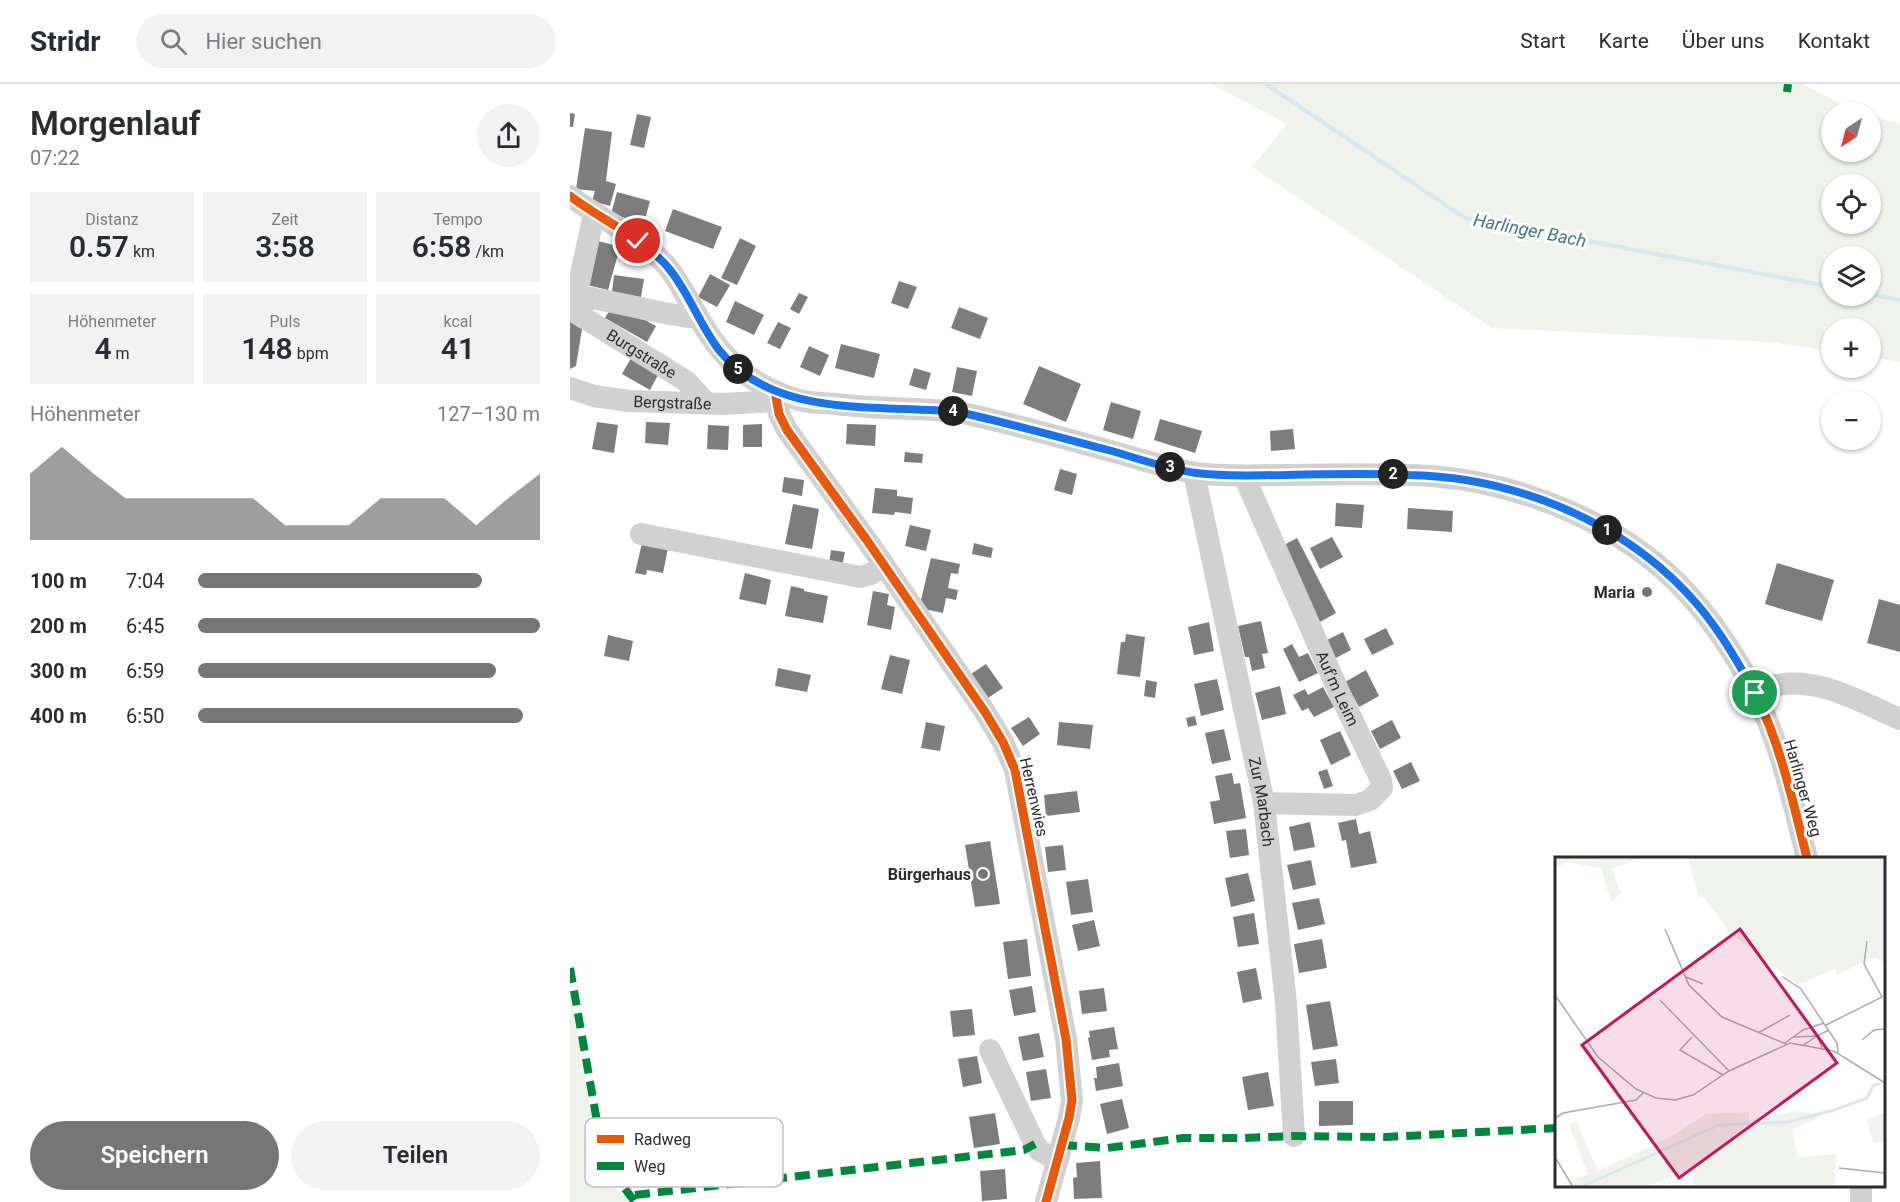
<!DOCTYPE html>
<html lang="de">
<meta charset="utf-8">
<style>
:root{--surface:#fff;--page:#f2f2f3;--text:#2b2b33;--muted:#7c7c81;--line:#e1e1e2;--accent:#767676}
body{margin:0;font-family:Roboto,sans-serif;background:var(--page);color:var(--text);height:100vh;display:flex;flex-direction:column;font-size:22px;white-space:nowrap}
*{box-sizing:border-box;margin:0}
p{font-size:20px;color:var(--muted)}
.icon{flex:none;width:33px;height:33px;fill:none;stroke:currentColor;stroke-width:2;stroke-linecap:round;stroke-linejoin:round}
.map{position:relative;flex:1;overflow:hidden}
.details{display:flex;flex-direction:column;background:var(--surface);width:570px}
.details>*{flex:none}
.needle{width:39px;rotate:216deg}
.fabs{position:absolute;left:1251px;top:18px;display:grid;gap:12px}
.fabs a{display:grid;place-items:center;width:60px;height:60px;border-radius:50%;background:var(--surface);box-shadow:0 2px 4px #0004;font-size:30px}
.pin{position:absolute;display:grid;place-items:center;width:51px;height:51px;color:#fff;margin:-26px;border:3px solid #fff;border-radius:50%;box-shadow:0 2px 6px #0007}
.km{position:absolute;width:30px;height:30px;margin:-15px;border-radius:50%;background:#222;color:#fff;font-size:16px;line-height:30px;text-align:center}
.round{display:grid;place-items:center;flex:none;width:63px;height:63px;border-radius:32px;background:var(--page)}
.head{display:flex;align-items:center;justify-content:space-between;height:102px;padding:0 30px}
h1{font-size:33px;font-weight:600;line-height:45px}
.figures{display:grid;grid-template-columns:repeat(3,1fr);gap:9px;height:102px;padding:6px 30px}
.figures div{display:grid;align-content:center;border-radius:0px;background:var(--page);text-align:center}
.figures b{font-size:30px;font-weight:600}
.figures small{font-size:16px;font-weight:400}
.figures p{font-size:16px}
.chart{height:168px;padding:12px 30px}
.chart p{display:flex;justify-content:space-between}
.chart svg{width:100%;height:108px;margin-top:6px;fill:var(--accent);opacity:.7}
.action{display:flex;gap:12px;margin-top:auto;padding:12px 30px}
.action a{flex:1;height:69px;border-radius:36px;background:var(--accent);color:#fff;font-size:24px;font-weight:600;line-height:69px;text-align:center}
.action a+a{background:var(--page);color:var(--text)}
ul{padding:0 30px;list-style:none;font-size:20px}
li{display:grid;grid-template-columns:96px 72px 1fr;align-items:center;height:45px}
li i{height:15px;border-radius:8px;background:var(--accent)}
header{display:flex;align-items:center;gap:36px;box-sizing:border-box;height:84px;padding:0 30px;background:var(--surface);border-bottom:2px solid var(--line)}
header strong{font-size:28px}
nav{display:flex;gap:33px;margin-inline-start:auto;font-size:21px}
.search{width:420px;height:54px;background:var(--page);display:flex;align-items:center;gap:15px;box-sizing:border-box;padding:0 21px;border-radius:33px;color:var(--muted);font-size:22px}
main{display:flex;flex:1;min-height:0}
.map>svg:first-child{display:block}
.green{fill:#f0f3eb;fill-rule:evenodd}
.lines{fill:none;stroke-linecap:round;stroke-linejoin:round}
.stream{stroke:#d8e9ee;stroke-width:4.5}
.building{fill:#7d7d7d}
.minor{stroke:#d1d1d1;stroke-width:22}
.quiet{stroke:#00873e;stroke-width:8;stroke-dasharray:15 8;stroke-linecap:butt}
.cycleway-casing{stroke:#fff;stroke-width:13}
.cycleway{stroke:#e8590c;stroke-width:9}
.route-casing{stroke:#fff;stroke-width:12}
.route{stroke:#1a73e8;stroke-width:8}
.poi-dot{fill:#767676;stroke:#fff;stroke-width:2}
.labels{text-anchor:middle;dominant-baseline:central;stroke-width:6;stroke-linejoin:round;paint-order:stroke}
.street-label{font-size:16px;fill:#2c2c2c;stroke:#fff}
.poi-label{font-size:16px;font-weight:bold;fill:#2c2c2c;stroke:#fff;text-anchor:end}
.water-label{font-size:18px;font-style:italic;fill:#427686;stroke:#fff}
.inset-river{fill:none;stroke:#d8e9ee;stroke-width:3}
.inset-road{fill:none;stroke:#ababab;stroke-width:1.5}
.view{fill:#c2185b;fill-opacity:0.15;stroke:#c2185b;stroke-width:3}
.inset-edge{fill:none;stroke:#2c2c2c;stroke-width:3}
.key{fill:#fff;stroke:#c0c0c0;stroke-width:1.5}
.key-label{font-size:16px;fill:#2c2c2c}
</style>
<header>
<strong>Stridr</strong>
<div class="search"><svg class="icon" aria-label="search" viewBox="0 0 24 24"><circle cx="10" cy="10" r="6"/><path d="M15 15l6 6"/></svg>Hier suchen</div>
<nav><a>Start</a><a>Karte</a><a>Über uns</a><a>Kontakt</a></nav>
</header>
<main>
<section class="details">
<div class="head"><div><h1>Morgenlauf</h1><p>07:22</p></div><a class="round"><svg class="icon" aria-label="share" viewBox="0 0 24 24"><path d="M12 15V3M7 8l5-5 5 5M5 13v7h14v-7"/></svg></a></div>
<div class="figures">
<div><p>Distanz</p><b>0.57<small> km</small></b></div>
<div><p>Zeit</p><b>3:58</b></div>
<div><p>Tempo</p><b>6:58<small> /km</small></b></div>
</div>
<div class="figures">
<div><p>Höhenmeter</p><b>4<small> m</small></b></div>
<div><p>Puls</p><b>148<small> bpm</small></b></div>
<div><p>kcal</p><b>41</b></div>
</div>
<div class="chart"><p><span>Höhenmeter</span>127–130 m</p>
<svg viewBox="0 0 160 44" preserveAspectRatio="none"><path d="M0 44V17L10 6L20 17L30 27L40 27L50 27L60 27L70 27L80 38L90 38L100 38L110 27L120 27L130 27L140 38L150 27L160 17V44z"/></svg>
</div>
<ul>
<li><b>100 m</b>7:04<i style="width:83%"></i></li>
<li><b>200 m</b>6:45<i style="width:100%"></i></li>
<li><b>300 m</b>6:59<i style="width:87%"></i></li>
<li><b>400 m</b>6:50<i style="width:95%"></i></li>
</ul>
<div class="action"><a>Speichern</a><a>Teilen</a></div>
</section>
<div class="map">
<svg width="1330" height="1118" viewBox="0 0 1330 1118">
<rect width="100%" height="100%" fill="#fff"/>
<!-- green -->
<path class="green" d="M641,0H1234L1272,21L1291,28H1262V68H1300L1301,32L1330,40V278L1301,273L1300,244H1262L1261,267L1199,258L922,244L682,83L717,40ZM1262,100H1300V140H1262ZM1262,172H1300V212H1262Z
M0,907L29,1074L39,1094L59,1118H0Z"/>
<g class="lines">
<!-- stream -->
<path class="stream" d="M696,0L895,134L1262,203
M1300,210L1330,216"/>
</g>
<!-- building -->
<path class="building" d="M0,29L5,30L3,43H0Z
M67,30L81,33L74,64L60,61Z
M15,44L42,48L36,97L46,100L40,122L22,117L25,107L6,105Z
M47,108L80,117L74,139L41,130Z
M103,125L152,143L143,165L95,147Z
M170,154L186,162L167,201L151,194Z
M25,156L50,163L38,206L13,200Z
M140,190L160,201L147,223L128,213Z
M44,191L74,195L71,213L42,208Z
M329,197L347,203L338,225L321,219Z
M229,209L238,213L229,230L220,225Z
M165,217L194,231L184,251L156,238Z
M44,219L86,242L77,258L35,234Z
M389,223L418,234L410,255L381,244Z
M0,238L12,245L6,282L0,285Z
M208,238L221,244L210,265L197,259Z
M271,260L310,270L304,294L265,284Z
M239,262L259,271L250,292L230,283Z
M61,274L89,289L80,306L52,290Z
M469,282L511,300L496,338L453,320Z
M387,283L407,287L402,312L382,308Z
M344,284L361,289L356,306L339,301Z
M541,318L571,327L563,355L533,346Z
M590,335L632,347L625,369L584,356Z
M27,338L48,341L44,369L22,365Z
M76,338L100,339L98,361L75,359Z
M192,340V363H173V341Z
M277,340L306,341L305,362L276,360Z
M138,341L159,342L158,366L137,365Z
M723,345L725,365L701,367L700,347Z
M335,368L353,370L352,379L334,378Z
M490,385L507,390L502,411L484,406Z
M214,393L234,396L232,412L212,408Z
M305,404L327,406V412L343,414L341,430L325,428L324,431L302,429Z
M766,419L794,421L792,444L765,442Z
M223,420L249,425L242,465L215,460Z
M838,424L883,427L882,448L837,445Z
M340,441L361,446L356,467L335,462Z
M762,453L773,473L750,485L740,464Z
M727,454L766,529L750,538L710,463Z
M72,459L98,464L93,489L77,486L76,491L65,489Z
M404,459L423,464L421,474L402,470Z
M261,466L275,468L272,482L259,479Z
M361,474L390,480L388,490L381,489L378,504L388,506L386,516L376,514L373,529L349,524Z
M1207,479L1264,496L1252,537L1195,520Z
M175,489L201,496L196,521L169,515Z
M221,502L234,505V507L258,512L253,539L215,532Z
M303,507L319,510L317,521L325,523L321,546L297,541Z
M1309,515L1330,521V568L1297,559Z
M691,537L698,569L692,570L695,584L682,587L679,573H675L668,542Z
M639,538L644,567L624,571L618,543Z
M816,544L824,560L802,571L794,555Z
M773,548L781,566L764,575L755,557Z
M556,550L575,553L570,593L547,590L551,558H555Z
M38,551L63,557L59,577L34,572Z
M722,560L729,573L738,569L748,589L729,598L713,565Z
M320,571L340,576L332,610L311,605Z
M416,580L433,604L418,614L401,590Z
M208,584L241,591L237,608L205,602Z
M796,586L809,612L789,623L775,598Z
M647,595L654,626L631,632L624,600Z
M576,596L587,598L585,614L574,612Z
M710,602L716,630L692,636L685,609Z
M753,603L764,623L744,633L738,624L732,627L723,611L735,605L738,611Z
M625,632L627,641L618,643L616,634Z
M459,633L470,650L453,662L441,644Z
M822,636L831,654L810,665L801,647Z
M356,638L375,642L370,667L351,664Z
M489,638L523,641L520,665L487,661Z
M654,645L661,676L642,680L635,649Z
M770,647L781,671L761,681L750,656Z
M841,678L850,697L832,705L823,687Z
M757,685L763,702L754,705L748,688Z
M662,689L664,700L670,699L676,734L644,740L640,718L650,716L645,692Z
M507,707L510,728L476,732L474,711Z
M786,735L789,750L800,747L807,779L781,784L776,756L772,757L768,739Z
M740,738L745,763L724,767L719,743Z
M676,745L679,771L660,774L656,747Z
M420,757L430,820L405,823L395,761Z
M493,761L496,786L478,788L475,763Z
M741,776L746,801L723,806L717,781Z
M678,789L685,817L661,823L655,794Z
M518,795L523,828L501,831L496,798Z
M749,814L755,840L728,846L722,819Z
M684,829L689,860L668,863L663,833Z
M524,836L530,862L508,867L502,841Z
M457,855L461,892L438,895L433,858Z
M752,855L757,884L729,889L724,860Z
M686,884L692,915L673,919L667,888Z
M462,902L466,928L444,932L439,906Z
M534,904L537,927L512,930L509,907Z
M760,917L768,962L743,966L736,921Z
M402,925L405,951L383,953L380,927Z
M544,943L548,965L539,966L540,973L522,976L518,954L520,953L519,947Z
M469,949L474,973L453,977L448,953Z
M407,972L412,999L393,1003L388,975Z
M766,975L769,999L745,1002L741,978Z
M549,979L553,1002L526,1007L524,994H527L526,983Z
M476,985L481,1014L461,1017L456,988Z
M698,988L704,1022L678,1026L672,993Z
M552,1015L559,1044L537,1050L530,1020Z
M749,1017H783V1041L749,1042Z
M425,1029L430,1060L404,1064L399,1033Z
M530,1077L532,1114L504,1115L503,1094L507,1093L506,1079Z
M435,1085L437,1115L412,1117L410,1087Z"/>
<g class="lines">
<!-- minor -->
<g class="minor">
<path d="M0,112C30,135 71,153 96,181C109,196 117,215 127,231C152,275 180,302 229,316C241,319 254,319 266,320C306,325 348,324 388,328C441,339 492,354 544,368C571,375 599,385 626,389C656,393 687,391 717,391C765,390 813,389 861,392C953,399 1056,441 1118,510C1144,539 1166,572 1184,607C1210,658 1223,718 1237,774"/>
<path d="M0,226L3,227L24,130"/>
<path id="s1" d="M129,234C92,231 57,220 21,214L3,227L116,297L135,318"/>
<path id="s2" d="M0,304L24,312L59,317L154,320L207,317"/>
<path d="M205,307L209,330L217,346L296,455L415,628L433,658L445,686L496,955L502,1016L499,1034L476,1118"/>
<path id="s3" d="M624,389L694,719L716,919L724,1052"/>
<path id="s4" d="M674,392L768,606L811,696L812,704L800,716L786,721L694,719"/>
<path d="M71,450L290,493L301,490L314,481"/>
<path d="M1185,609C1192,606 1199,602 1207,601C1250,593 1292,619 1330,635"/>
<path d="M420,966L465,1060L470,1067L488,1076"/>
<path d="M1291,1102V1118"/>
</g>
<!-- quiet -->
<path class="quiet" d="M1217,8L1218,0
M0,884L32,1066L46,1093L65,1118
M492,1061L537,1064L613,1054H674L724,1052L816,1053L987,1044
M65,1111L454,1066L465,1060"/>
<!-- cycleway casing -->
<g class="cycleway-casing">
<path id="cycleway" d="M0,112C30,135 71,153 96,181C109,196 117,215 127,231C152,275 180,302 229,316C241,319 254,319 266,320C306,325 348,324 388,328C441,339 492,354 544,368C571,375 599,385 626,389C656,393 687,391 717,391C765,390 813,389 861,392C953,399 1056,441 1118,510C1144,539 1166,572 1184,607C1210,658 1223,718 1237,774
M205,307L209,330L217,346L296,455L415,628L433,658L445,686L496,955L502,1016L499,1034L476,1118"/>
</g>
<!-- cycleway -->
<use href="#cycleway" class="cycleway"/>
</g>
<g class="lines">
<!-- route casing -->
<g class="route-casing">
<path id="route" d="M68,157C78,165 88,172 96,181C118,206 129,240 149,266C204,336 310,320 388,328C439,339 488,353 538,366C567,374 596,385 626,389C656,393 686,391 716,391C757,390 798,389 839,391C940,393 1046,434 1116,508C1145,538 1165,573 1185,609"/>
</g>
<!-- route -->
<use href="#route" class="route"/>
</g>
<!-- markers -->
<g class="poi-dot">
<circle cx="1077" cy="508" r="6"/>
<circle cx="413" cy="790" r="6"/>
</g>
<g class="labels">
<!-- street labels -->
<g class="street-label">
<text stroke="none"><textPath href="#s1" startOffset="213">Burgstraße</textPath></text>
<text stroke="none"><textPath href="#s2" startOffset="104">Bergstraße</textPath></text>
<text stroke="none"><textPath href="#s4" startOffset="232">Auf'm Leim</textPath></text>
<text transform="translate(1233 704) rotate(74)">Harlinger Weg</text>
<text transform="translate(464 713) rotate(77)">Herrenwies</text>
<text stroke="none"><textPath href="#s3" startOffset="336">Zur Marbach</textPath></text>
</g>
<!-- poi labels -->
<g class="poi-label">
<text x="1065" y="508">Maria</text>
<text x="401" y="790">Bürgerhaus</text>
</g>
<!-- water labels -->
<g class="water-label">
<text transform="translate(960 146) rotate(11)">Harlinger Bach</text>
</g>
</g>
<!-- overview -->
<g transform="translate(985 773)">
<rect width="330" height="330" fill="#fff"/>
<path d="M2,0L69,2L87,0L57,12L66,37L56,45L46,11L12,5L0,11ZM133,0H330V106L320,100L281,118L280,112L243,128L175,76L149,40H144ZM242,254L267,258L237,273L243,300L281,297L280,330H139L136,313L90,330H14L12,326L33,317L14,268L21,264L43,314L117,279L151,257L194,255V263ZM330,255V283L318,286L312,263Z" fill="#f0f3eb"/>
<path class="inset-river" d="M26,330L164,268L233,265L279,253L312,241L318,229L325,226"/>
<path class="inset-road" d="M110,72L134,128L167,160L231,187M131,120L148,127M228,120L246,132L282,186L283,196M0,138L43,200L81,232L101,241L120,243L138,238L174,214L235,186L279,194L330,226M105,143L174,214M271,168L327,140L309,107L312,84M203,176L235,158M137,180L125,193L168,218M239,180L262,179M307,183L319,173L330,172M230,186L248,173L269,166M247,189L262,179M268,193L262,179L274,173M0,261L8,256L81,243L88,236M0,300L18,330M284,311L330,316"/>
<path class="view" d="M185,72L282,206L124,321L27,188Z"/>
<rect width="330" height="330" class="inset-edge"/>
</g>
<!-- legend -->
<rect x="15" y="1034" width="198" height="69" rx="9" class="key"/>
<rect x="27" y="1051" width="27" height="8" fill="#e8590c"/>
<rect x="27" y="1078" width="27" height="8" fill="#00873e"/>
<g class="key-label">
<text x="64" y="1061">Radweg</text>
<text x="64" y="1088">Weg</text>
</g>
</svg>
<div class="fabs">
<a><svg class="needle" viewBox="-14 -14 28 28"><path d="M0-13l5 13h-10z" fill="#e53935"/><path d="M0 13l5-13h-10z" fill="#7c7c81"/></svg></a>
<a><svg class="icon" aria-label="locate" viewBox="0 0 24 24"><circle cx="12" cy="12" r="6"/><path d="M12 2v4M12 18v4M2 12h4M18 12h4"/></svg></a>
<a><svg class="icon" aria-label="layers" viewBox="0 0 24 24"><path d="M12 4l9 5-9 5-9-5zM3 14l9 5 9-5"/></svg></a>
<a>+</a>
<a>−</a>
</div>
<div class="pin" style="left:1185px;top:609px;background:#1e9e55"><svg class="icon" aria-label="arrive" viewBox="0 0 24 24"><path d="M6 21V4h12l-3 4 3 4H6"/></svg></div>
<div class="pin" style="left:68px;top:157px;background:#d93025"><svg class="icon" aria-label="check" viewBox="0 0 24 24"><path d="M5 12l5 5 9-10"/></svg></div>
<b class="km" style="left:1037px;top:446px">1</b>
<b class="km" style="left:823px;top:390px">2</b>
<b class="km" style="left:600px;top:383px">3</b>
<b class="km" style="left:383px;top:327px">4</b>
<b class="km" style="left:168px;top:285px">5</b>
</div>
</main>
